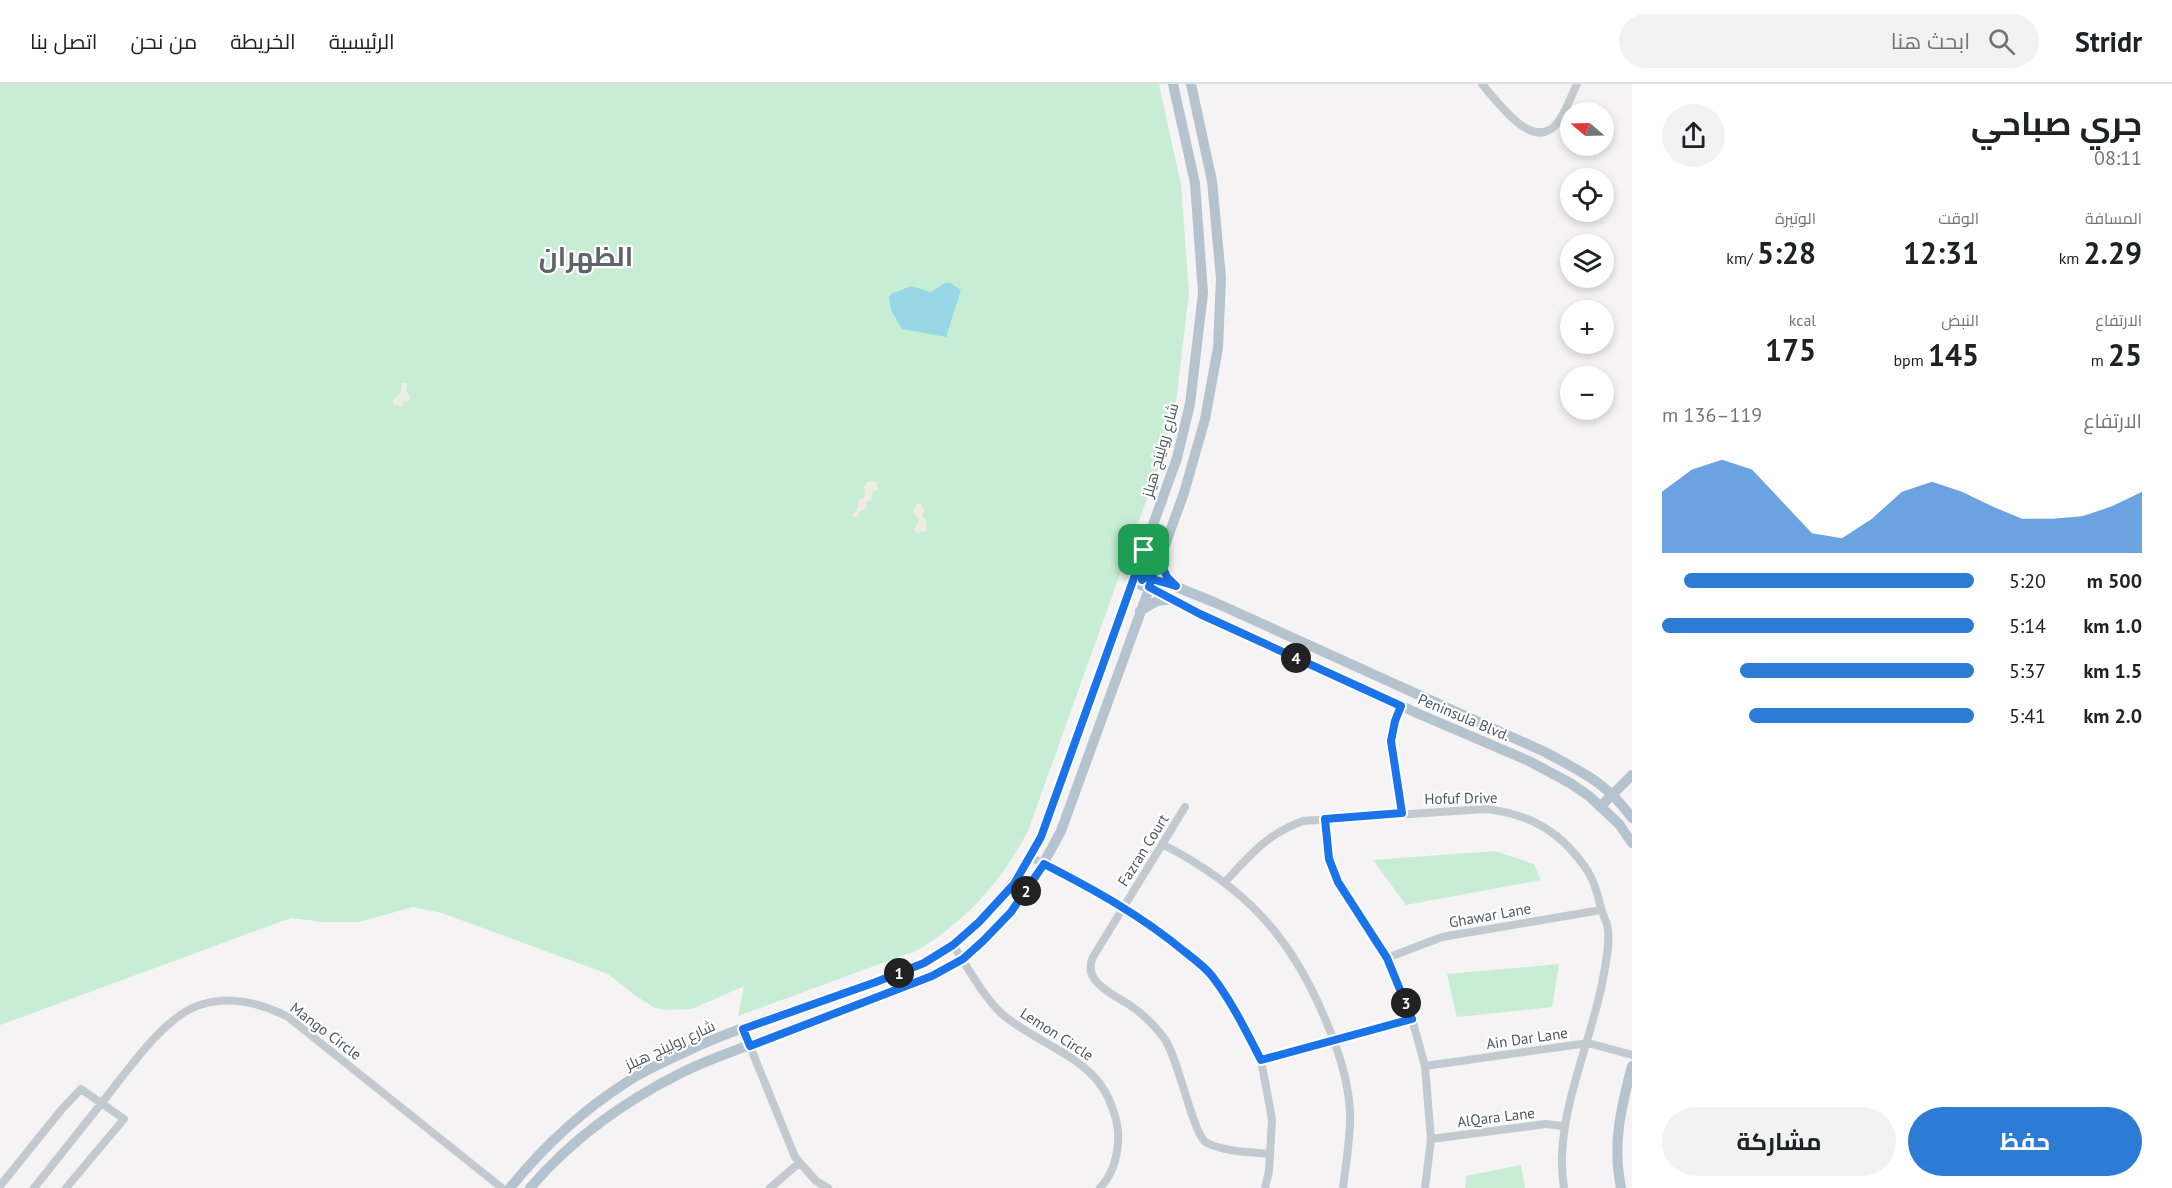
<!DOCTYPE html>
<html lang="ar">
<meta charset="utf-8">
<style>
:root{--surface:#fff;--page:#f2f2f2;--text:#202124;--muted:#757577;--line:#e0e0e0;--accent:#2c7cd6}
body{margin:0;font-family:"PT Sans",Cairo,sans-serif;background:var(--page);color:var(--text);direction:rtl;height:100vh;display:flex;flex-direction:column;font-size:22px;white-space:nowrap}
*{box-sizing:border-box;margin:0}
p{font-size:20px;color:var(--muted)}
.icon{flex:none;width:33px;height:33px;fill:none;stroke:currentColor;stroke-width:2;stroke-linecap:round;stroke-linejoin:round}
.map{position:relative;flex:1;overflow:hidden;direction:ltr}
.panel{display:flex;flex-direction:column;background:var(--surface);width:540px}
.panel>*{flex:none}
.needle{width:39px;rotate:289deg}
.buttons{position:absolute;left:1560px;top:18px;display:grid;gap:12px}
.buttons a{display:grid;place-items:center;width:54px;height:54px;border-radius:50%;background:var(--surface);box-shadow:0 3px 9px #0003;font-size:30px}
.pin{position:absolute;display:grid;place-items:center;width:51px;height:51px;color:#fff;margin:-26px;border-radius:12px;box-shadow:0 3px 9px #0006}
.km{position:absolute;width:30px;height:30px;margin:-15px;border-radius:50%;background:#222;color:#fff;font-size:16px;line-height:30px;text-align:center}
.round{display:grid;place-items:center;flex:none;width:63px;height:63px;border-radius:32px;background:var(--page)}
.summary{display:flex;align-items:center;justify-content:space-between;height:102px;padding:0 30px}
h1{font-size:33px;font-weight:700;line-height:45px}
.stats{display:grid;grid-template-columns:repeat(3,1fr);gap:9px;height:102px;padding:6px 30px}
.stats div{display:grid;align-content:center}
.stats b{font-size:30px;font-weight:700}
.stats small{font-size:16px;font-weight:400}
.stats p{font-size:16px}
.chart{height:168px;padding:12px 30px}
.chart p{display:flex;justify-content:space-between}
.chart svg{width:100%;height:108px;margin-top:6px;fill:var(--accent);opacity:.7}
.action{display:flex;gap:12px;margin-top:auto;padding:12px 30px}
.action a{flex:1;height:69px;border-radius:36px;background:var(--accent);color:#fff;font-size:24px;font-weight:700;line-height:69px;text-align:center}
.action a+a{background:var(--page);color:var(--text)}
ul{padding:0 30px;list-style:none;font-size:20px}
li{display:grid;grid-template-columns:96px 72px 1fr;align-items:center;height:45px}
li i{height:15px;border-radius:8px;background:var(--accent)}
header{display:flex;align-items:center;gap:36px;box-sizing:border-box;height:84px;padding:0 30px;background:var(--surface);border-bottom:2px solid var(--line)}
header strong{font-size:28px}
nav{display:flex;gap:33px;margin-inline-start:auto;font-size:21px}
.search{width:420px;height:54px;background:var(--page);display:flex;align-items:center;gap:15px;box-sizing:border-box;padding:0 21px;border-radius:33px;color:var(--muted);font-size:22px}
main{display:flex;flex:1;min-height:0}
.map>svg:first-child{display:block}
.green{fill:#c7edd4}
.sand{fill:#f0ece3}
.water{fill:#98d8e6}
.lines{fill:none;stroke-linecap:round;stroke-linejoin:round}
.minor{stroke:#c2cad0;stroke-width:8}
.major{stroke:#b5c3ce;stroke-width:10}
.route-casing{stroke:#fff;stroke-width:12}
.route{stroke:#1a73e8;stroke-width:8}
.labels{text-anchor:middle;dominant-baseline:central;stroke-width:4.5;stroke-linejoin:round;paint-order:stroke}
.street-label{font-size:15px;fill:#4c565f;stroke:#fff}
.town-label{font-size:27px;font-weight:bold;fill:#606367;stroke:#fff}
</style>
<header>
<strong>Stridr</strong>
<div class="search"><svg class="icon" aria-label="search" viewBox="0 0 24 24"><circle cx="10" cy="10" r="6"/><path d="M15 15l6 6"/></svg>ابحث هنا</div>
<nav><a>الرئيسية</a><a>الخريطة</a><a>من نحن</a><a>اتصل بنا</a></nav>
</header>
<main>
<section class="panel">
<div class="summary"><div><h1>جري صباحي</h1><p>08:11</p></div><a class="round"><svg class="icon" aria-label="share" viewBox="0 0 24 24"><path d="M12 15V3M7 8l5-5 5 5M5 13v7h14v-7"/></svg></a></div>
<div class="stats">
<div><p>المسافة</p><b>2.29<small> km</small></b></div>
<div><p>الوقت</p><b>12:31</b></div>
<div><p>الوتيرة</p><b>5:28<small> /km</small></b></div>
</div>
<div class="stats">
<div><p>الارتفاع</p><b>25<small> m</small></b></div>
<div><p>النبض</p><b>145<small> bpm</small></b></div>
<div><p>kcal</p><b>175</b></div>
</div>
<div class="chart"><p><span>الارتفاع</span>119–136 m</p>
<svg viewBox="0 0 160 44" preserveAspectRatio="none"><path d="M0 44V19L10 10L20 6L30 10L40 23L50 36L60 38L70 30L80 19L90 15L100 19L110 25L120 30L130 30L140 29L150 25L160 19V44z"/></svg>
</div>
<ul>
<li><b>500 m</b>5:20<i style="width:93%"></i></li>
<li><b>1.0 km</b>5:14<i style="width:100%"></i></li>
<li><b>1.5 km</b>5:37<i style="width:75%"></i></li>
<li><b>2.0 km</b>5:41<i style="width:72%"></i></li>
</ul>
<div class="action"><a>حفظ</a><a>مشاركة</a></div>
</section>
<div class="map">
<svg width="1632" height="1104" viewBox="0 0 1632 1104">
<rect width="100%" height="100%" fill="#f5f3f3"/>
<!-- green -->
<path class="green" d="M0,0H1159L1181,101L1189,209L1176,318L1163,370L1028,747C1001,798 967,836 918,866L738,932L744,902L692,925L668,926L655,924L636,912L608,890L442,829L413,823L359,838H323L291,834L0,941Z
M1495,767L1534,780L1541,796L1406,821L1373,776Z
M1559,880L1552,923L1457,933L1447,890Z
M1521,1081L1525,1104H1465L1466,1092Z"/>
<!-- sand -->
<path class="sand" d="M402,299H407L406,307L410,313L408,317H404L402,323L394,321L393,317L401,308Z
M869,397L877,398L878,405L872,409V416L866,418V424L859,428L858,433H854L852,431L858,424V417L865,412L864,403Z
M917,420H921L924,426L922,432L926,437L927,446L925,448L921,447L918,450L914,445L918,440L919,435L913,428Z"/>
<!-- water -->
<path class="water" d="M945,199H950L961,206L946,253L902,245L891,226L889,213L891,210L911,202L931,208Z"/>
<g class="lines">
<!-- minor -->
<path class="minor" d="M1482,0C1497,17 1534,71 1558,38C1566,27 1571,12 1577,0
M1401,622L1395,637L1391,657L1402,729
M1185,723L1093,873C1081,898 1115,911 1131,922C1143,930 1155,942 1164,954C1179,974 1193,1053 1207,1059C1226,1068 1250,1068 1270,1070
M1325,735L1329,775L1338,798L1387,874L1412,935L1425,982L1431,1055L1425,1104
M1162,760C1246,803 1293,854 1328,942C1339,968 1348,998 1350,1026C1351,1052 1346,1079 1343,1104
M1030,773L1085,800L1122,823L1165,852L1211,890L1236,929L1261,976L1272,1035L1269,1087L1265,1104
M1225,798C1250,771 1267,750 1303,737L1486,725C1521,729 1550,741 1573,768C1591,788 1595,799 1601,824C1603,831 1607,838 1608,845C1610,863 1605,883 1602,900C1589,965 1553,1037 1564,1104
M953,861C967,882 983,912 1001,929C1039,963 1097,972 1113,1026C1117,1037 1119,1046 1118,1058C1117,1075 1112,1091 1100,1104
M1387,874L1442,853L1601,826
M743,945L795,1073L816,1097L828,1104
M1261,976L1412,935
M1425,982L1588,959L1632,971
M1431,1055L1546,1040L1563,1042
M0,1102L62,1025L81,1005L124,1035L66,1104
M34,1104C56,1076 78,1049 100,1021C124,992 163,932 200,921C229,911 262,919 288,933L502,1104
M770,1104L799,1079"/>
<!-- major -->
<path class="major" d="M1143,478L1141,501L1157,507L1200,530L1419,630L1529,677L1570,699L1589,712L1619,740L1632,759
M1147,494L1157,495L1216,519L1545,668C1583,689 1606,698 1632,734
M1140,527L1157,517L1173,515
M1600,723L1632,691
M510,1104C543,1063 583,1026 627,998C648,984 673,974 696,963C748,939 805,924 858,904C891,893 925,881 953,861C991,833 1019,794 1041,753L1177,374L1190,320L1203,209L1195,99L1173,0
M530,1104C571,1056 625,1017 681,989C715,972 752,961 787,947C835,929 883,911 931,892C942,886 954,881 964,873C1008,841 1036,795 1061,747L1184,409L1205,335L1218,264L1221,194L1212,97L1191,0
M1621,1104C1612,1060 1621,1024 1632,982"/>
</g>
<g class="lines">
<!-- route casing -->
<g class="route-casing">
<path id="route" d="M1144,466L1041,753L1014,800L979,838L953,861L924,879L876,898L743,945L750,962L932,892L963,875L983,857L1011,828L1044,780C1093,805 1142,832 1185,868C1194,875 1205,883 1212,892C1232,918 1246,947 1261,976L1412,935L1387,874L1338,798L1329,775L1325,735L1402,729L1391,657L1395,637L1401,622L1200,530L1149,503L1159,475L1167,493L1176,502C1165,498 1155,496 1145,493L1142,496L1144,466"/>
</g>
<!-- route -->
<use href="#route" class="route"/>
</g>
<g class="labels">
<!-- street labels -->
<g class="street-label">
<text transform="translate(1160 366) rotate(-74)">شارع رولينج هيلز</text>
<text transform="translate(1464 633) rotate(23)">Peninsula Blvd.</text>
<text transform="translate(1461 714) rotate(-1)">Hofuf Drive</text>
<text transform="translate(1143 766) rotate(-58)">Fazran Court</text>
<text transform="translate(1490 831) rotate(-10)">Ghawar Lane</text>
<text transform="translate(326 947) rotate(37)">Mango Circle</text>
<text transform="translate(1057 950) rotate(33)">Lemon Circle</text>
<text transform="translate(1527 954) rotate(-8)">Ain Dar Lane</text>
<text transform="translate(670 961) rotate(-25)">شارع رولينج هيلز</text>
<text transform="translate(1496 1033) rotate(-7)">AlQara Lane</text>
</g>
<!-- town labels -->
<g class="town-label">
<text x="586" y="172">الظهران</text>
</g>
</g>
</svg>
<div class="buttons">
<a><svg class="needle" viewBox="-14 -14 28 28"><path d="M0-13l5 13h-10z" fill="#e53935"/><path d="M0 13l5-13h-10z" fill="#757577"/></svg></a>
<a><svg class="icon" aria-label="locate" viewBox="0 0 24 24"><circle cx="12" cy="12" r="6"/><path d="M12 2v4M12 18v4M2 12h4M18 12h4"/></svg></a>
<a><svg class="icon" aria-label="layers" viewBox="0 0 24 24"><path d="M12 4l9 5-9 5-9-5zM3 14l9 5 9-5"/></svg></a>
<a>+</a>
<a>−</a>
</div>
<div class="pin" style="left:1144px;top:466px;background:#1e9e55"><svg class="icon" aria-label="arrive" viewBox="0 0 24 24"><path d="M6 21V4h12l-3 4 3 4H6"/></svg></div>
<b class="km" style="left:899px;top:889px">1</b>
<b class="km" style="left:1026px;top:807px">2</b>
<b class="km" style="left:1406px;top:919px">3</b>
<b class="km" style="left:1296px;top:574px">4</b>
</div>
</main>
